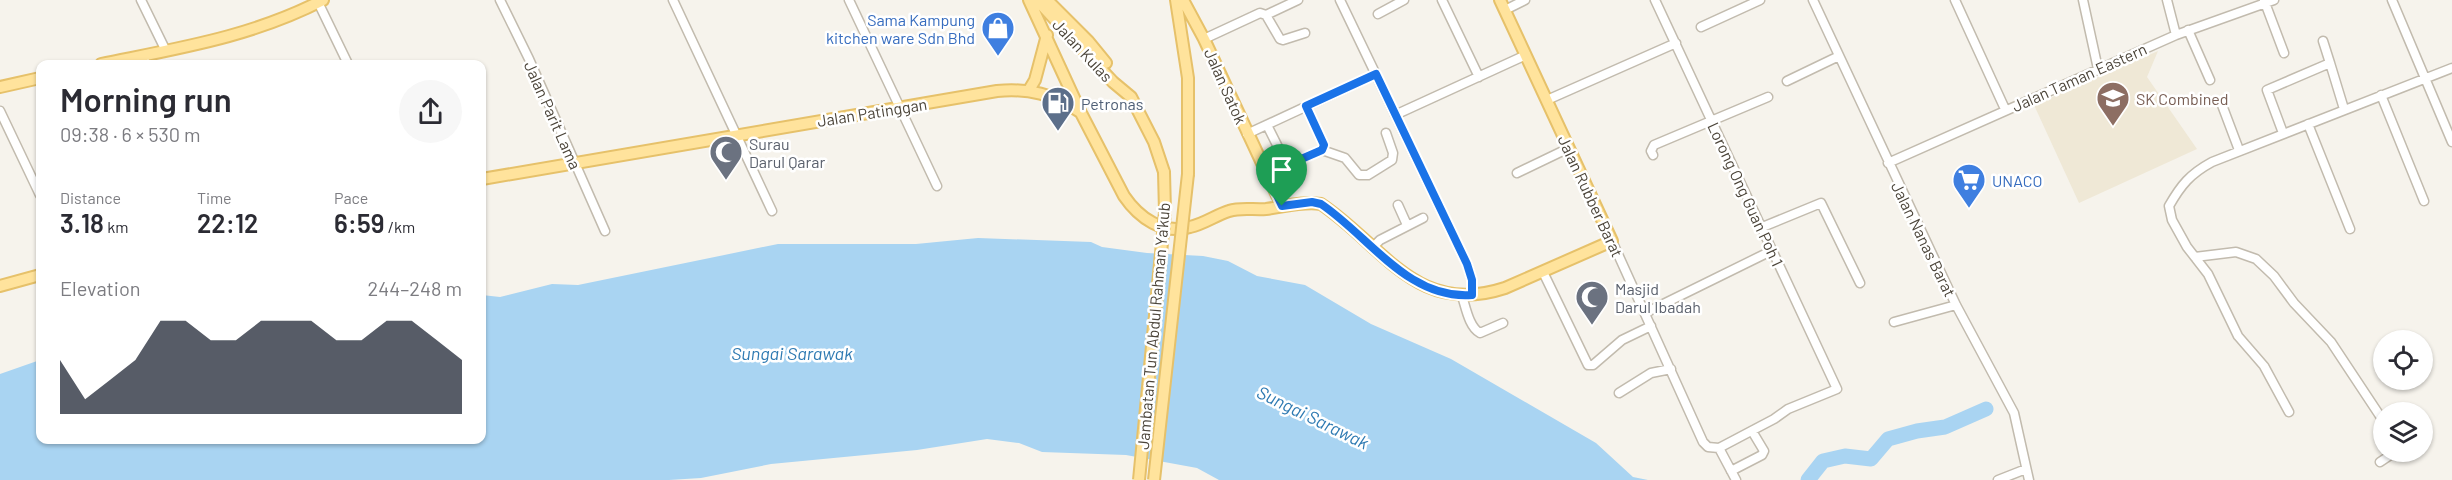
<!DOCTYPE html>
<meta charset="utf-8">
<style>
:root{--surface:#fff;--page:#f7f7f7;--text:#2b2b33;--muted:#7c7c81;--accent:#111827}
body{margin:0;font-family:Barlow,sans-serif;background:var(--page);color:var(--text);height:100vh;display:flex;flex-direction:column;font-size:22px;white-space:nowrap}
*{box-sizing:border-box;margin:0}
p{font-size:20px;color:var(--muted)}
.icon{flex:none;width:33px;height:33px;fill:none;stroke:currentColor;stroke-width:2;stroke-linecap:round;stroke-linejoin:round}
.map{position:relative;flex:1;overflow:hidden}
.panel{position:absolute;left:36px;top:60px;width:450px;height:384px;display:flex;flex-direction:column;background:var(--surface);border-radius:12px;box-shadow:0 2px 4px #0004}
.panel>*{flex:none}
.controls{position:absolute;left:2373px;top:330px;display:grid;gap:12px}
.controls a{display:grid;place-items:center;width:60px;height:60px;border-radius:50%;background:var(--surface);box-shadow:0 2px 4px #0004;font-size:30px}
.pin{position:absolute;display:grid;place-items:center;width:51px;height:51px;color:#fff;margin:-62px -26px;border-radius:50% 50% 50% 0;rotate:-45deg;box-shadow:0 0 6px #0007}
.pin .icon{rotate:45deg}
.round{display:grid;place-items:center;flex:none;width:63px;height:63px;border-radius:32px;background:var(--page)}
.headline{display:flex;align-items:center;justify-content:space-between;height:102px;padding:0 24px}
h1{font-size:33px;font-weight:600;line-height:45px}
.stats{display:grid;grid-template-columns:repeat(3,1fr);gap:9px;height:102px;padding:6px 24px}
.stats div{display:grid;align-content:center}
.stats b{font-size:26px;font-weight:600}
.stats small{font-size:16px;font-weight:400}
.stats p{font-size:16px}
.chart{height:168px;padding:12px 24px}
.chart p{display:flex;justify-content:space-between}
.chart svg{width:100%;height:108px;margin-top:6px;fill:var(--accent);opacity:.7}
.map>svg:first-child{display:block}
.education{fill:#efe8d6}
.water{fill:#a9d4f2}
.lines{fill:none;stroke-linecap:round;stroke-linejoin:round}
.river{stroke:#a9d4f2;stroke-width:15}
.minor-casing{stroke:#c2bbae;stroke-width:11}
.major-casing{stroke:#e6c16a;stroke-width:14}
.minor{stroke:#fff;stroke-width:8}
.major{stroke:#ffe39c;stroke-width:10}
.major-bridge-casing{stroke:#e6c16a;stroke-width:14;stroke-linecap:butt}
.major-bridge{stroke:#ffe39c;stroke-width:10}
.route-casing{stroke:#fff;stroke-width:12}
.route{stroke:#1a73e8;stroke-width:8}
.labels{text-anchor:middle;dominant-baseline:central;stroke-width:5;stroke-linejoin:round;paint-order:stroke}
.shop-label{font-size:16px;fill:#366cbe;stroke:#fff;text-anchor:end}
.street-label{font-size:16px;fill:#4b4439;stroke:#fff}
.education-label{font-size:16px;fill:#785e54;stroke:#fff;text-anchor:start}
.service-label{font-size:16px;fill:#4e5e75;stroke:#fff;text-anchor:start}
.worship-label{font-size:16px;fill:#5b616d;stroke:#fff;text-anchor:start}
.water-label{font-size:18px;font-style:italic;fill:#2e7ab2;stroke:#fff}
</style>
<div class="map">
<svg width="2452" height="480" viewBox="0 0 2452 480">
<rect width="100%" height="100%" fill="#f6f3ec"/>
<!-- education -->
<path class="education" d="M2158,51L2147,77L2197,149L2079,203L2034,105Z"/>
<!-- water -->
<path class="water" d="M978,238L1091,242L1102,247L1147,253L1203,256L1228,261L1257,276L1305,285L1371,324L1451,359L1596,443L1633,477L1648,480H1219L1197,468L1126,455L1042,452L1019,443L987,439L917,450L771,464L701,478L669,480H0V374L40,360V440H482V295L500,297L552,284L578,285L778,244H916Z"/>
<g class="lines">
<!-- river -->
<path class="river" d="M1808,480L1823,461L1845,456L1871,459L1888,439L1917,431L1945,427L1986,409"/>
<!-- minor casing -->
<g class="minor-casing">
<path id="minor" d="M141,0L165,49
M317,0L348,64
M500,0L529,59L605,231
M673,0L772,211
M849,0L937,186
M1340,0L1467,264L1472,280V295
M1442,0L1479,77
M1655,0L1837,389L1788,409L1774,419L1719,448
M1813,0L1956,305L2014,413L2029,480
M1955,0L2005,109
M2083,0L2098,69
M2167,0L2176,35
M2264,0L2284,53
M2392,0L2452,142
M1505,10L1525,0
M1378,14L1404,0
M1266,15L1298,0
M1701,27L1760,0
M2188,30L2210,80
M1204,39L1260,13L1266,15L1280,39L1283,40L1305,33
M2323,41L2330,63
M143,55L146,64
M1787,81L1839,56
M2381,95L2424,201
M1547,100L1676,43
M2222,105L2239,150
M0,111L40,195
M1395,115L1526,55
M2308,124L2350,229
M1267,125L1286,163
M2283,133L2267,90L2330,63L2344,109
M1247,134L1376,74
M1322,150L1345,158L1359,175H1368L1392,160L1393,153L1386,133
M1653,155L1651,151L1654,145L1768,97
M1888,163L2176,35L2274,0
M1517,173L1569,148
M1267,174L1322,150L1324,145L1306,106
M1398,205L1407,225
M1760,228L1821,203L1860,283
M1612,241L1703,442L1708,447L1719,448
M1373,247L1380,240L1423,218
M2195,257L2236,252L2256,259L2274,276L2294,303L2331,342L2384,422
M1543,272L1588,365H1593L1622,340L1651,326
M1462,296C1466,308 1469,327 1480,333L1503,323
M1645,313L1771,251
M1894,322L1956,305
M1619,393L1651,373L1671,369
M2289,412L2264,366L2238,336L2208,274L2187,247L2172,220L2169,206C2181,185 2190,174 2212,162L2452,68
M1719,448L1736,480
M2380,462L2395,452
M1731,471L1762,455L1764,451L1752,431
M1998,480L2026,469"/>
</g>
<!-- major casing -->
<g class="major-casing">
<path id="major" d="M1029,0L1081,113L1124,196C1139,218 1163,235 1190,227C1204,224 1216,215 1229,211C1241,207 1254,210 1266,209C1284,207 1302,201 1321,204C1385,247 1416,317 1505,288L1612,241L1500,0
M1037,0L1113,82L1131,97L1154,142L1164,172
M1047,0L1088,41L1106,63
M1176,0L1188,78V174
M1183,0L1204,39L1282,206
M101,64C179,48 251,37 323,0
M0,87L40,78
M1029,90L1035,80L1047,35
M482,179L997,91C1028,88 1054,94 1080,112
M0,286L40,275"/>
</g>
<!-- minor -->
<use href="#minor" class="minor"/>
<!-- major -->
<use href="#major" class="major"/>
<!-- major-bridge casing -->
<g class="major-bridge-casing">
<path id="major-bridge" d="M1139,480L1165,212L1164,172
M1154,480L1188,174"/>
</g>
<!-- major-bridge -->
<use href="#major-bridge" class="major-bridge"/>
</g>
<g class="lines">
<!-- route casing -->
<g class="route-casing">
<path id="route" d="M1376,74L1467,264L1472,280V295C1408,300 1369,236 1321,204L1312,202L1282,206L1267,174L1322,150L1324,145L1306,106Z"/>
</g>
<!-- route -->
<use href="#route" class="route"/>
</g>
<!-- icons -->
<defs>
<g id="shop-pin" transform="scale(1.725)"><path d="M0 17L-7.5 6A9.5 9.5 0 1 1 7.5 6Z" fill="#3f7fe0" stroke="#fff"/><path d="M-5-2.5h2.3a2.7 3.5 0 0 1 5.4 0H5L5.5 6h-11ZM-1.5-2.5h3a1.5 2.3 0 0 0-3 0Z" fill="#fff"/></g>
<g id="school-pin" transform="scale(1.725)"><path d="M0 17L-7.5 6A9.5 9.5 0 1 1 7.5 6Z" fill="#8d6e63" stroke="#fff"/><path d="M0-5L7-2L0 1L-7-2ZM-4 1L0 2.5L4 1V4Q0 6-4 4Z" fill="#fff"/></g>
<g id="fuel-pin" transform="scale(1.725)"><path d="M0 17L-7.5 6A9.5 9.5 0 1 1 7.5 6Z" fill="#5c6f8a" stroke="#fff"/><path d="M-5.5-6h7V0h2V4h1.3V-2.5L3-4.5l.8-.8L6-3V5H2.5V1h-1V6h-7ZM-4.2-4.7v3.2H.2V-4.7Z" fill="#fff"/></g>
<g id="mosque-pin" transform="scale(1.725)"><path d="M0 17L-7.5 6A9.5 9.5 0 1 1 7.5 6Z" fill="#6b7280" stroke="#fff"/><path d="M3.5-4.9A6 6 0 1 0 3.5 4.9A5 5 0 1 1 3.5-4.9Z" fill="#fff"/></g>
<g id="supermarket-pin" transform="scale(1.725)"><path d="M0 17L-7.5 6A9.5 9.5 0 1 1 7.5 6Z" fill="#3f7fe0" stroke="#fff"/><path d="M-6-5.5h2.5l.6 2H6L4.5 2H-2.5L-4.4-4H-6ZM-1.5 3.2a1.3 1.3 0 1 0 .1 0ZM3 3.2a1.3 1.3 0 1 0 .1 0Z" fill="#fff"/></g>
</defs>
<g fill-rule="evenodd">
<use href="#shop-pin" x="998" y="28"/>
<use href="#school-pin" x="2113" y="98"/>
<use href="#fuel-pin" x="1058" y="103"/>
<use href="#mosque-pin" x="726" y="152"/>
<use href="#supermarket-pin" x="1969" y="180"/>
<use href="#mosque-pin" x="1592" y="297"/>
</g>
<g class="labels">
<!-- shop labels -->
<g class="shop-label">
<text x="975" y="19">Sama Kampung<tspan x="975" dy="18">kitchen ware Sdn Bhd</tspan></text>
<text x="1992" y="180" text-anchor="start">UNACO</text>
</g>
<!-- street labels -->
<g class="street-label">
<text transform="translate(1083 50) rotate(47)">Jalan Kulas</text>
<text transform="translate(2079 77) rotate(-24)">Jalan Taman Eastern</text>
<text transform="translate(1226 86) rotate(66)">Jalan Satok</text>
<text transform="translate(872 112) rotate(-9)">Jalan Patinggan</text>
<text transform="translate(553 115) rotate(66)">Jalan Parit Lama</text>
<text transform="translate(1746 194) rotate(65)">Lorong Ong Guan Poh 1</text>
<text transform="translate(1591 196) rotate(65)">Jalan Rubber Barat</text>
<text transform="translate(1924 239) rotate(64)">Jalan Nanas Barat</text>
<text transform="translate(1153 326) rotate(-85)">Jambatan Tun Abdul Rahman Ya'kub</text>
</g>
<!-- education labels -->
<g class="education-label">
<text x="2136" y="98">SK Combined</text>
</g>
<!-- service labels -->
<g class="service-label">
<text x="1081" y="103">Petronas</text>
</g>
<!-- worship labels -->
<g class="worship-label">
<text x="749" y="143">Surau<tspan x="749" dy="18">Darul Qarar</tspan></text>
<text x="1615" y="288">Masjid<tspan x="1615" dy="18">Darul Ibadah</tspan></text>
</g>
<!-- water labels -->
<g class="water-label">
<text x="792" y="353">Sungai Sarawak</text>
<text transform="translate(1313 417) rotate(26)">Sungai Sarawak</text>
</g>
</g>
</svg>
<div class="controls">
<a><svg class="icon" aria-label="locate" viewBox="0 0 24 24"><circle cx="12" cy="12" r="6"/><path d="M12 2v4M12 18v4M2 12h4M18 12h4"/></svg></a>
<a><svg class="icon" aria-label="layers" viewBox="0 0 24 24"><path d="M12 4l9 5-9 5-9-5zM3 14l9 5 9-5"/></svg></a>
</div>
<div class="pin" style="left:1282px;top:206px;background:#1e9e55"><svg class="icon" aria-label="arrive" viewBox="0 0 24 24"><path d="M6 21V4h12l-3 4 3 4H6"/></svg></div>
<section class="panel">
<div class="headline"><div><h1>Morning run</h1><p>09:38 · 6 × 530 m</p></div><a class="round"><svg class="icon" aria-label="share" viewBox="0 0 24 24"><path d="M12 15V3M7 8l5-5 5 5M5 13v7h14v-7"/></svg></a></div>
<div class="stats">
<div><p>Distance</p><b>3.18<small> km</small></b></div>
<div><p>Time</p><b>22:12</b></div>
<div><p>Pace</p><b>6:59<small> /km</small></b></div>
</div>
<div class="chart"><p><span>Elevation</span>244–248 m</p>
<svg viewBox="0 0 160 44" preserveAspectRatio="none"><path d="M0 44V22L10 38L20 30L30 22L40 6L50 6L60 14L70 14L80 6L90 6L100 6L110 14L120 14L130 6L140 6L150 14L160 22V44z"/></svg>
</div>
</section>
</div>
